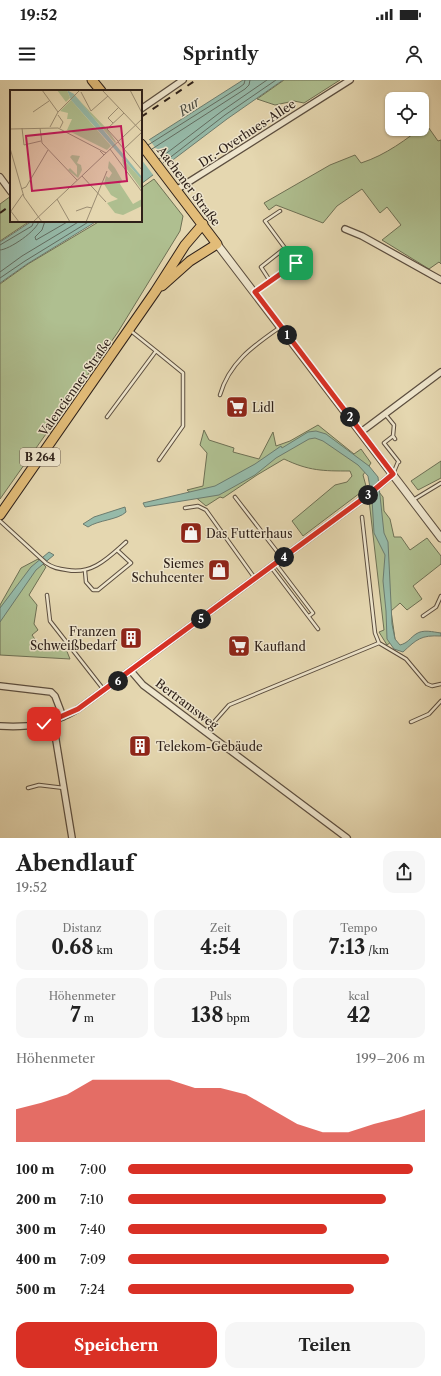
<!DOCTYPE html>
<html lang="de">
<meta charset="utf-8">
<style>
:root{--surface:#fff;--page:#f6f6f6;--text:#222;--muted:#767676;--accent:#d93025}
body{margin:0;font-family:"Libre Caslon Text",serif;background:var(--page);color:var(--text);height:100vh;display:flex;flex-direction:column;font-size:15px;white-space:nowrap}
*{box-sizing:border-box;margin:0}
p{font-size:13px;color:var(--muted)}
.icon{flex:none;width:22px;height:22px;fill:none;stroke:currentColor;stroke-width:2;stroke-linecap:round;stroke-linejoin:round}
.map{position:relative;height:758px;overflow:hidden}
.side{display:flex;flex-direction:column;background:var(--surface);flex:1}
.side>*{flex:none}
.controls{position:absolute;left:385px;top:12px;display:grid;gap:8px}
.controls a{display:grid;place-items:center;width:44px;height:44px;border-radius:8px;background:var(--surface);box-shadow:0 1px 3px #0004;font-size:20px}
.pin{position:absolute;display:grid;place-items:center;width:34px;height:34px;color:#fff;margin:-17px;border-radius:8px;box-shadow:0 2px 6px #0006}
.km{position:absolute;width:20px;height:20px;margin:-10px;border-radius:50%;background:#222;color:#fff;font-size:11px;line-height:20px;text-align:center}
.round{display:grid;place-items:center;flex:none;width:42px;height:42px;border-radius:12px;background:var(--page)}
.head{display:flex;align-items:center;justify-content:space-between;height:68px;padding:0 16px}
h1{font-size:22px;font-weight:700;line-height:30px}
.metrics{display:grid;grid-template-columns:repeat(3,1fr);gap:6px;height:68px;padding:4px 16px}
.metrics div{display:grid;align-content:center;border-radius:10px;background:var(--page);text-align:center}
.metrics b{font-size:20px;font-weight:700}
.metrics small{font-size:11px;font-weight:400}
.metrics p{font-size:11px}
.chart{height:112px;padding:8px 16px}
.chart p{display:flex;justify-content:space-between}
.chart svg{width:100%;height:72px;margin-top:4px;fill:var(--accent);opacity:.7}
.primary-button{display:flex;gap:8px;margin-top:auto;padding:8px 16px}
.primary-button a{flex:1;height:46px;border-radius:12px;background:var(--accent);color:#fff;font-size:16px;font-weight:700;line-height:46px;text-align:center}
.primary-button a+a{background:var(--page);color:var(--text)}
ul{padding:0 16px;list-style:none;font-size:13px}
li{display:grid;grid-template-columns:64px 48px 1fr;align-items:center;height:30px}
li i{height:10px;border-radius:5px;background:var(--accent)}
.status{display:flex;justify-content:space-between;align-items:center;height:28px;padding:0 20px;background:var(--surface);direction:ltr}
.status svg{height:11px;fill:currentColor}
header{display:flex;justify-content:space-between;align-items:center;height:52px;padding:0 16px;background:var(--surface);font-size:18px;font-weight:700}
.map>svg:first-child{display:block}
.green{fill:#afbf90;stroke:#6e7054}
.water{fill:#96baa9;stroke:#6c7c6f}
.pier{fill:#e5d7b0}
.lines{fill:none;stroke-linecap:round;stroke-linejoin:round}
.shore{stroke:#626d61;stroke-width:1}
.service-casing{stroke:#5c4e3f;stroke-width:4.5}
.minor-casing{stroke:#5c4e3f;stroke-width:8}
.tertiary-casing{stroke:#5c4e3f;stroke-width:9}
.primary-casing{stroke:#2e2019;stroke-width:11}
.service{stroke:#eee5cc;stroke-width:2.5}
.minor{stroke:#eee5cc;stroke-width:5.5}
.tertiary{stroke:#eee5cc;stroke-width:7}
.primary{stroke:#e2bc78;stroke-width:9}
.rail{stroke:#2e2019;stroke-width:2;stroke-dasharray:7 7;stroke-linecap:butt}
.route-casing{stroke:#fff;stroke-width:8}
.route{stroke:#d93025;stroke-width:5}
.labels{text-anchor:middle;dominant-baseline:central;stroke-width:3;stroke-linejoin:round;paint-order:stroke}
.shield{fill:#eee5cc;stroke:#685b4f;stroke-width:1}
.shield-label{font-size:11px;font-weight:bold;fill:#2e2019}
.street-label{font-size:12px;fill:#2e2019;stroke:#eee5cc}
.poi-label{font-size:12px;fill:#2e2019;stroke:#eee5cc;text-anchor:start}
.water-label{font-size:13px;font-style:italic;fill:#4d4e44;stroke:#eee5cc}
.inset-road{fill:none;stroke:#9c8e74;stroke-width:1}
.view{fill:#c2185b;fill-opacity:0.15;stroke:#c2185b;stroke-width:2}
.inset-edge{fill:none;stroke:#2e2019;stroke-width:2}
</style>
<div class="status"><b>19:52</b><svg viewBox="0 0 49 12"><path d="M0 12V9h3v3zM5 12V6h3v6zM10 12V3h3v9zM15 12V0h3v12zM26 1h20v11H26zM47 4h2v5h-2z"/></svg></div>
<header><svg class="icon" aria-label="menu" viewBox="0 0 24 24"><path d="M4 6h16M4 12h16M4 18h16"/></svg>Sprintly<svg class="icon" aria-label="person" viewBox="0 0 24 24"><circle cx="12" cy="8" r="4"/><path d="M4 21q1-7 8-7t8 7"/></svg></header>
<div class="map">
<svg width="441" height="758" viewBox="0 0 441 758">
<rect width="100%" height="100%" fill="#e5d7b0"/>
<filter id="stains"><feTurbulence type="fractalNoise" baseFrequency=".005" numOctaves="4"/><feColorMatrix values="0 0 0 0 .2 0 0 0 0 .09 0 0 0 0 .02 0 0 0 .5 -.17"/></filter>
<radialGradient id="worn" r=".72"><stop offset=".6" stop-color="#630" stop-opacity="0"/><stop offset="1" stop-color="#630" stop-opacity=".3"/></radialGradient>
<!-- green -->
<path class="green" d="M284,0H340L304,23L294,21L275,25L257,19Z
M426,44L438,61L441,60V184L439,182L429,189L382,160L401,145L387,127L380,133L362,109L337,126L323,143L276,125L269,130L264,123L330,85L355,75L361,83C386,75 407,59 426,44Z
M154,99L183,136L180,151L118,252L0,419V204L28,184L100,141H141V108Z
M11,116V141H30L0,161V124Z
M318,345L354,374L361,369L371,383L363,395L366,406L360,413L303,456L292,441L335,405L347,402L352,396L350,391C323,391 309,391 284,379L257,395L223,418L220,417L206,426L187,410L203,406L207,373L200,365L204,350L209,360L234,368L233,372L259,379L273,352L276,366L290,361Z
M441,381V398L418,410L411,401Z
M379,412L383,417L384,431L390,439L394,457H401L410,470L427,458L441,476V484L413,506L422,519L407,530L400,523L391,531L395,559L387,565L379,552L384,550L369,420Z
M38,479L46,487L29,515L37,525L34,544L38,550L32,555L41,568L66,569L70,579L0,575V525L21,488Z"/>
<!-- water -->
<path class="water" d="M243,0H283L227,39L141,104V65Z
M32,141H97L27,184L0,203V162Z
M316,351L326,354L369,386L378,397L384,453L388,462L392,544L395,559L400,565C408,563 410,558 416,554C423,549 433,552 441,553V556C421,555 417,559 403,572L394,569L387,559L386,531L383,501L385,475L374,453L372,419L368,396L358,385L323,361L315,358L309,359L276,378L255,395L219,415L145,427L143,423L215,406L255,384L281,366L282,368L308,352Z
M125,427L126,432C118,440 98,440 88,447L83,444L94,437Z
M49,472L54,475L36,490L0,542V528L31,487Z"/>
<!-- pier -->
<path class="pier" d="M148,58L169,86L154,96L141,79V62Z"/>
<g class="lines">
<!-- shore -->
<path class="shore" d="M148,65L240,7L244,4L245,0
M152,69L245,9L249,5L250,0
M159,79L222,31L267,0
M163,83L225,35L276,0
M45,141L42,150L35,157L36,160L69,141
M0,165L32,146L34,141
M0,170C9,170 38,150 39,141
M0,192L22,176L80,141
M0,198L25,181L90,141"/>
<!-- service casing -->
<g class="service-casing">
<path id="service" d="M270,201L261,187L285,168
M255,212L296,183L265,141L280,131
M156,271L183,293V346L159,380
M220,315C229,283 253,266 279,248
M385,334L394,345L393,356L395,359
M107,337L156,271L131,251
M393,356L384,363L399,382
M393,394L398,382
M235,417L282,478
M413,420L441,403
M185,428L198,426L206,430L254,497
M362,437L375,553L379,563L406,579L427,604L432,606L441,604
M0,441L46,483C53,488 59,489 67,490C92,495 108,478 126,462
M275,483L313,533L309,536
M271,487L318,549
M85,491L86,502L93,510H98L131,483L117,470
M47,515L50,541L104,610
M423,536L436,527L441,516
M411,642L429,634L441,621
M206,651L229,625L379,563
M28,708L39,705L64,708"/>
</g>
<!-- minor casing -->
<g class="minor-casing">
<path id="minor" d="M141,29L183,0
M0,97L11,112
M176,110L350,0
M345,149L362,156L441,200
M361,352L441,292
M131,591L143,605L347,758
M0,606L51,612L55,616L63,637
M53,642L72,758
M0,646C29,648 53,644 78,629L368,415L393,394"/>
</g>
<!-- tertiary casing -->
<g class="tertiary-casing">
<path id="tertiary" d="M217,164L441,458"/>
</g>
<!-- primary casing -->
<g class="primary-casing">
<path id="primary" d="M92,0L101,11
M141,64L217,164L190,181L162,206
M0,435L155,212L185,165L203,144"/>
</g>
<!-- service -->
<use href="#service" class="service"/>
<!-- minor -->
<use href="#minor" class="minor"/>
<!-- tertiary -->
<use href="#tertiary" class="tertiary"/>
<!-- primary -->
<use href="#primary" class="primary"/>
<!-- rail -->
<path class="rail" d="M141,37L196,0
M0,133L11,125"/>
</g>
<g class="lines">
<!-- route casing -->
<g class="route-casing">
<path id="route" d="M44,644L78,629L368,415L393,394L255,212L296,183"/>
</g>
<!-- route -->
<use href="#route" class="route"/>
</g>
<!-- icons -->
<defs>
<g id="supermarket-square" transform="scale(1.15)"><rect x="-9" y="-9" width="18" height="18" rx="4" fill="#8f2418" stroke="#eee5cc"/><path d="M-6-5.5h2.5l.6 2H6L4.5 2H-2.5L-4.4-4H-6ZM-1.5 3.2a1.3 1.3 0 1 0 .1 0ZM3 3.2a1.3 1.3 0 1 0 .1 0Z" fill="#fff"/></g>
<g id="shop-square" transform="scale(1.15)"><rect x="-9" y="-9" width="18" height="18" rx="4" fill="#8f2418" stroke="#eee5cc"/><path d="M-5-2.5h2.3a2.7 3.5 0 0 1 5.4 0H5L5.5 6h-11ZM-1.5-2.5h3a1.5 2.3 0 0 0-3 0Z" fill="#fff"/></g>
<g id="building-square" transform="scale(1.15)"><rect x="-9" y="-9" width="18" height="18" rx="4" fill="#8f2418" stroke="#eee5cc"/><path d="M-4-6H4V6H1V3H-1V6H-4ZM-2.5-4.3h1.7v1.8h-1.7ZM.8-4.3h1.7v1.8H.8ZM-2.5-1h1.7V.8h-1.7ZM.8-1h1.7V.8H.8Z" fill="#fff"/></g>
</defs>
<g fill-rule="evenodd">
<use href="#supermarket-square" x="237" y="327"/>
<use href="#shop-square" x="191" y="453"/>
<use href="#shop-square" x="219" y="490"/>
<use href="#building-square" x="131" y="558"/>
<use href="#supermarket-square" x="239" y="566"/>
<use href="#building-square" x="140" y="666"/>
</g>
<g class="labels">
<!-- shield labels -->
<rect class="shield" x="20" y="368" width="40" height="18" rx="3"/>
<g class="shield-label">
<text x="40" y="377">B 264</text>
</g>
<!-- street labels -->
<g class="street-label">
<text transform="translate(247 53) rotate(-33)">Dr.-Overhues-Allee</text>
<text transform="translate(189 106) rotate(53)">Aachener Straße</text>
<text transform="translate(75 307) rotate(-55)">Valencienner Straße</text>
<text transform="translate(187 624) rotate(37)">Bertramsweg</text>
</g>
<!-- poi labels -->
<g class="poi-label">
<text x="252" y="327">Lidl</text>
<text x="206" y="453">Das Futterhaus</text>
<text x="204" y="483" text-anchor="end">Siemes<tspan x="204" dy="14">Schuhcenter</tspan></text>
<text x="116" y="551" text-anchor="end">Franzen<tspan x="116" dy="14">Schweißbedarf</tspan></text>
<text x="254" y="566">Kaufland</text>
<text x="156" y="666">Telekom-Gebäude</text>
</g>
<!-- water labels -->
<g class="water-label">
<text transform="translate(189 26) rotate(-34)">Rur</text>
</g>
</g>
<!-- overview -->
<g transform="translate(10 10)">
<rect width="132" height="132" fill="#e5d7b0"/>
<path d="M47,0H57L60,8L56,12ZM65,6L98,40L106,52L105,53ZM61,10L101,56L97,60L57,40L62,29H57L58,23L50,21ZM62,65L70,66L67,73L71,75L72,80L68,88L58,80L60,78L67,85V76L60,67ZM112,68L132,90V100L113,74ZM99,71L105,78L112,90L110,94L123,114L132,109V116L113,125L105,123L97,113L108,109L101,105L94,94L96,86L99,88L102,83L98,78Z" fill="#afbf90"/>
<path d="M57,0L64,4L132,87V90L61,10Z" fill="#96baa9"/>
<path class="inset-road" d="M32,0L48,22M92,0L132,42M120,0L132,23M71,2L81,21L98,6M23,22L39,11M48,25L53,32L50,38M103,33L98,28L109,17M40,37L48,22L70,0M12,38L14,55L31,51M30,38L32,53L67,90M0,39L48,38L96,63M108,51L97,39L114,23M108,52L132,80M0,58L14,107L32,132M100,59L132,102M114,59L132,42M90,61L94,65L132,29M72,86L96,112M11,99L16,97L38,60M47,109L60,132M0,120L9,132M1,121L13,104M66,121L77,117L82,118M23,132L94,65M76,132L97,81"/>
<path class="view" d="M111,36L117,91L22,101L16,46Z"/>
<rect width="132" height="132" class="inset-edge"/>
</g>
<rect width="100%" height="100%" filter="url(#stains)"/>
<rect width="100%" height="100%" fill="url(#worn)"/>
</svg>
<div class="controls">
<a><svg class="icon" aria-label="locate" viewBox="0 0 24 24"><circle cx="12" cy="12" r="6"/><path d="M12 2v4M12 18v4M2 12h4M18 12h4"/></svg></a>
</div>
<div class="pin" style="left:296px;top:183px;background:#1e9e55"><svg class="icon" aria-label="arrive" viewBox="0 0 24 24"><path d="M6 21V4h12l-3 4 3 4H6"/></svg></div>
<div class="pin" style="left:44px;top:644px;background:#d93025"><svg class="icon" aria-label="check" viewBox="0 0 24 24"><path d="M5 12l5 5 9-10"/></svg></div>
<b class="km" style="left:287px;top:255px">1</b>
<b class="km" style="left:350px;top:337px">2</b>
<b class="km" style="left:368px;top:415px">3</b>
<b class="km" style="left:284px;top:477px">4</b>
<b class="km" style="left:201px;top:539px">5</b>
<b class="km" style="left:118px;top:601px">6</b>
</div>
<section class="side">
<div class="head"><div><h1>Abendlauf</h1><p>19:52</p></div><a class="round"><svg class="icon" aria-label="share" viewBox="0 0 24 24"><path d="M12 15V3M7 8l5-5 5 5M5 13v7h14v-7"/></svg></a></div>
<div class="metrics">
<div><p>Distanz</p><b>0.68<small> km</small></b></div>
<div><p>Zeit</p><b>4:54</b></div>
<div><p>Tempo</p><b>7:13<small> /km</small></b></div>
</div>
<div class="metrics">
<div><p>Höhenmeter</p><b>7<small> m</small></b></div>
<div><p>Puls</p><b>138<small> bpm</small></b></div>
<div><p>kcal</p><b>42</b></div>
</div>
<div class="chart"><p><span>Höhenmeter</span>199–206 m</p>
<svg viewBox="0 0 160 44" preserveAspectRatio="none"><path d="M0 44V24L10 20L20 15L30 6L40 6L50 6L60 6L70 11L80 11L90 15L100 24L110 33L120 38L130 38L140 33L150 29L160 24V44z"/></svg>
</div>
<ul>
<li><b>100 m</b>7:00<i style="width:96%"></i></li>
<li><b>200 m</b>7:10<i style="width:87%"></i></li>
<li><b>300 m</b>7:40<i style="width:67%"></i></li>
<li><b>400 m</b>7:09<i style="width:88%"></i></li>
<li><b>500 m</b>7:24<i style="width:76%"></i></li>
</ul>
<div class="primary-button"><a>Speichern</a><a>Teilen</a></div>
</section>
